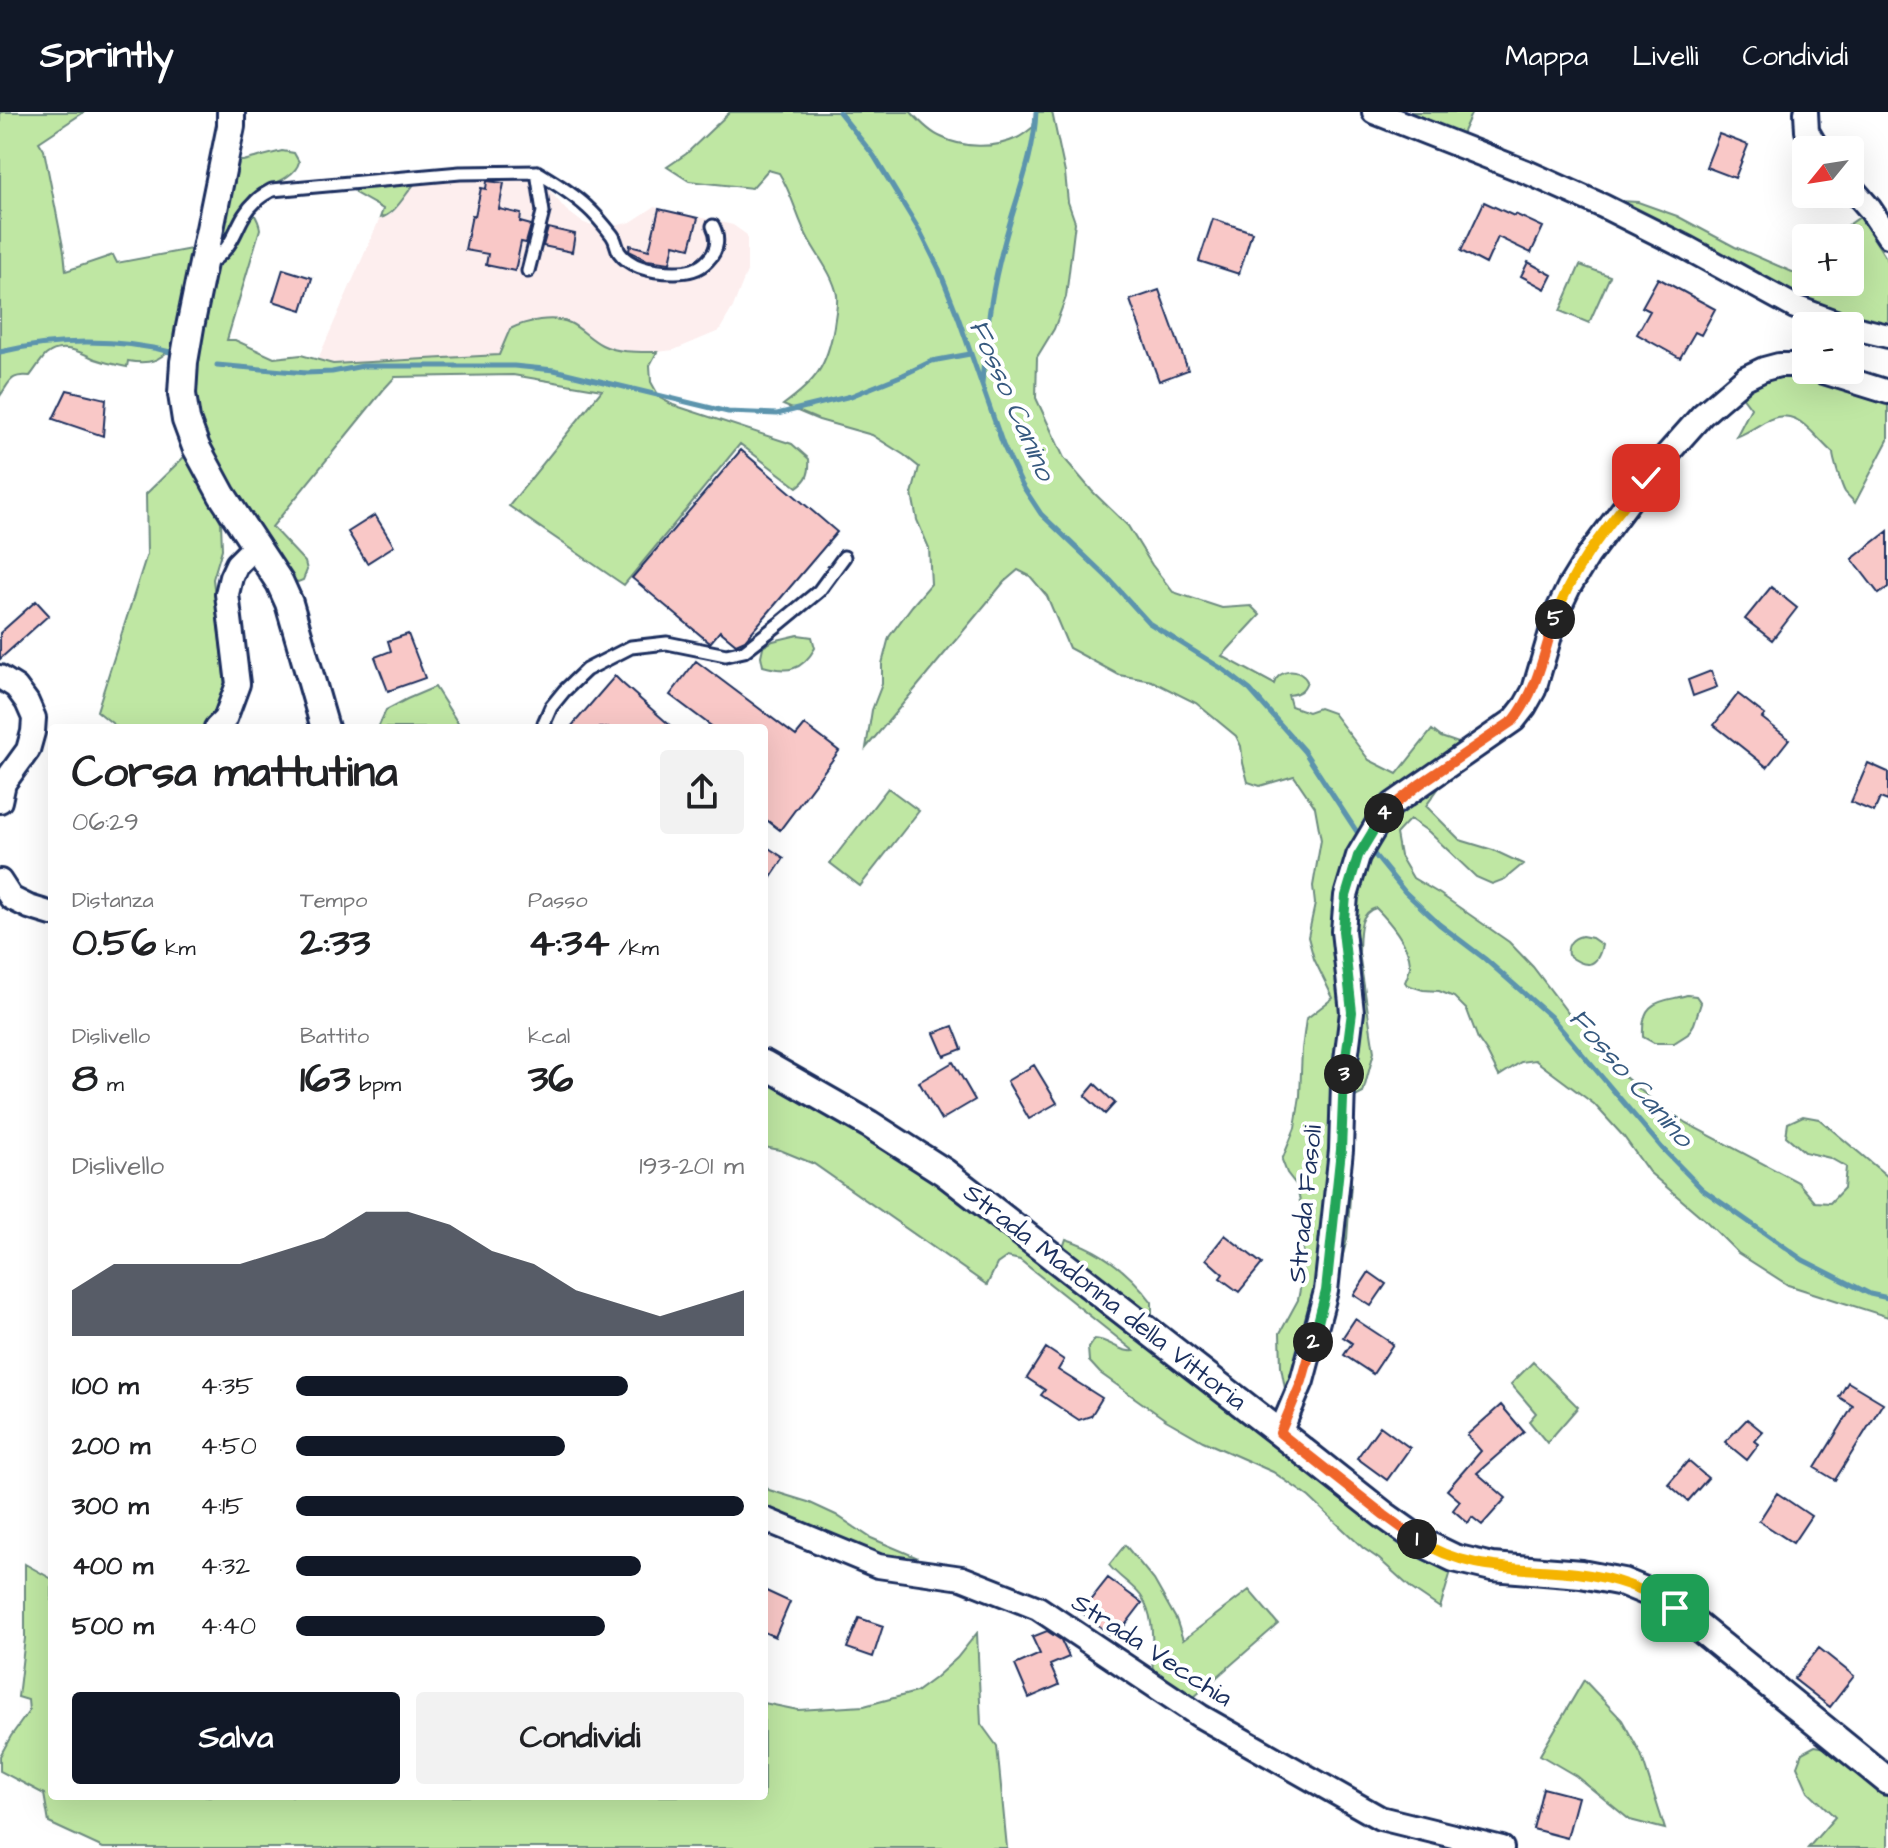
<!DOCTYPE html>
<html lang="it">
<meta charset="utf-8">
<style>
:root{--surface:#fff;--page:#f2f2f2;--text:#202124;--muted:#757577;--accent:#111827}
body{margin:0;font-family:"Architects Daughter",sans-serif;background:var(--page);color:var(--text);height:100vh;display:flex;flex-direction:column;font-size:30px;white-space:nowrap}
*{box-sizing:border-box;margin:0}
p{font-size:26px;color:var(--muted)}
.icon{flex:none;width:44px;height:44px;fill:none;stroke:currentColor;stroke-width:2;stroke-linecap:round;stroke-linejoin:round}
.map{position:relative;flex:1;overflow:hidden}
.drawer{position:absolute;left:48px;top:612px;width:720px;height:1076px;display:flex;flex-direction:column;background:var(--surface);border-radius:8px;box-shadow:0 8px 32px #0002}
.drawer>*{flex:none}
.needle{width:52px;rotate:240deg}
.controls{position:absolute;left:1792px;top:24px;display:grid;gap:16px}
.controls a{display:grid;place-items:center;width:72px;height:72px;border-radius:8px;background:var(--surface);box-shadow:0 8px 32px #0002;font-size:40px}
.pin{position:absolute;display:grid;place-items:center;width:68px;height:68px;color:#fff;margin:-34px;border-radius:16px;box-shadow:0 4px 12px #0006}
.km{position:absolute;width:40px;height:40px;margin:-20px;border-radius:50%;background:#222;color:#fff;font-size:22px;line-height:40px;text-align:center}
.round{display:grid;place-items:center;flex:none;width:84px;height:84px;border-radius:8px;background:var(--page)}
.summary{display:flex;align-items:center;justify-content:space-between;height:136px;padding:0 24px}
h1{font-size:44px;font-weight:800;line-height:60px}
.stats{display:grid;grid-template-columns:repeat(3,1fr);gap:12px;height:136px;padding:8px 24px}
.stats div{display:grid;align-content:center}
.stats b{font-size:40px;font-weight:800}
.stats small{font-size:22px;font-weight:400}
.stats p{font-size:22px}
.chart{height:224px;padding:16px 24px}
.chart p{display:flex;justify-content:space-between}
.chart svg{width:100%;height:144px;margin-top:8px;fill:var(--accent);opacity:.7}
.primary-button{display:flex;gap:16px;margin-top:auto;padding:16px 24px}
.primary-button a{flex:1;height:92px;border-radius:8px;background:var(--accent);color:#fff;font-size:32px;font-weight:800;line-height:92px;text-align:center}
.primary-button a+a{background:var(--page);color:var(--text)}
ul{padding:0 24px;list-style:none;font-size:26px}
li{display:grid;grid-template-columns:128px 96px 1fr;align-items:center;height:60px}
li i{height:20px;border-radius:10px;background:var(--accent)}
header{display:flex;align-items:center;gap:48px;box-sizing:border-box;height:112px;padding:0 40px;background:var(--accent);color:#fff}
header strong{font-size:38px}
nav{display:flex;gap:44px;margin-inline-start:auto;font-size:28px}
.map>svg:first-child{display:block}
.built{fill:#fdeeee}
.green{fill:#bfe7a3;stroke:#6d8b80;stroke-width:2}
.lines{fill:none;stroke-linecap:round;stroke-linejoin:round}
.stream{stroke:#5b94ad;stroke-width:5}
.building{fill:#f9c8c7;stroke:#1b2f5e;stroke-width:2}
.service-casing{stroke:#1b2f5e;stroke-width:17}
.minor-casing{stroke:#1b2f5e;stroke-width:28}
.tertiary-casing{stroke:#1b2f5e;stroke-width:32}
.service{stroke:#fff;stroke-width:11}
.minor{stroke:#fff;stroke-width:22}
.tertiary{stroke:#fff;stroke-width:26}
.split-1-casing{stroke:#fff;stroke-width:16}
.split-2-casing{stroke:#fff;stroke-width:16}
.split-3-casing{stroke:#fff;stroke-width:16}
.split-4-casing{stroke:#fff;stroke-width:16}
.split-5-casing{stroke:#fff;stroke-width:16}
.split-6-casing{stroke:#fff;stroke-width:16}
.split-1{stroke:#f5b400;stroke-width:10}
.split-2{stroke:#f0652b;stroke-width:10}
.split-3{stroke:#22a559;stroke-width:10}
.split-4{stroke:#22a559;stroke-width:10}
.split-5{stroke:#f0652b;stroke-width:10}
.split-6{stroke:#f5b400;stroke-width:10}
.labels{text-anchor:middle;dominant-baseline:central;stroke-width:8;stroke-linejoin:round;paint-order:stroke}
.street-label{font-size:26px;fill:#1b2f5e;stroke:#fff}
.water-label{font-size:28px;font-style:italic;fill:#36597f;stroke:#fff}
</style>
<header>
<strong>Sprintly</strong>
<nav><a>Mappa</a><a>Livelli</a><a>Condividi</a></nav>
</header>
<div class="map">
<svg width="1888" height="1736" viewBox="0 0 1888 1736">
<rect width="100%" height="100%" fill="#fff"/>
<filter id="ink" filterUnits="userSpaceOnUse"><feTurbulence type="fractalNoise" baseFrequency=".0125" numOctaves="2"/><feDisplacementMap in="SourceGraphic" scale="16" xChannelSelector="R" yChannelSelector="G"/><feConvolveMatrix kernelMatrix="1 2 1 2 8 2 1 2 1" color-interpolation-filters="sRGB"/></filter>
<g filter="url(#ink)">
<!-- built -->
<path class="built" d="M540,62L550,79L566,98L582,110L594,115L615,114L631,110L654,95L733,113L747,123V159L733,195L719,219L674,238L657,240L630,239L603,234L569,211L510,217L499,243L333,252L318,247L380,106L387,105L394,99L399,90L416,70Z"/>
<!-- green -->
<path class="green" d="M0,0H84L39,30L44,38L64,140L66,159L113,143L117,151L191,137L176,233C158,248 153,253 128,249L127,255C117,253 106,251 95,247C81,240 61,230 46,243C40,249 35,258 30,264C10,262 10,270 0,284Z
M730,0H911C919,9 929,20 941,25C963,36 994,37 1017,26C1022,24 1028,19 1033,15L1036,0H1052L1065,61L1068,90L1075,110L1066,185L1054,217L1037,245L1036,286L1064,346L1092,379L1128,414L1152,453L1173,480L1222,496L1251,494L1260,503L1222,544L1274,572C1278,557 1299,555 1307,569C1304,579 1298,582 1288,583L1291,594L1308,600L1319,596L1333,601L1369,648L1397,662L1432,618L1441,625L1479,638L1448,663L1426,694L1460,728L1493,738L1523,752L1505,767L1492,772L1476,765L1429,720L1410,707L1396,722L1400,744L1413,766L1440,782L1509,830L1533,855L1571,905L1593,920L1625,965L1651,987L1686,1011L1798,1070L1815,1090L1830,1091L1844,1076L1846,1055L1830,1046L1805,1040L1786,1024L1788,1011L1803,1004L1819,1007L1888,1065V1205L1788,1173L1738,1141L1705,1108L1649,1060L1624,1025L1594,992L1535,948L1521,950L1499,964L1487,940L1478,927L1467,898L1454,885L1439,879L1423,878L1407,873L1405,870C1407,865 1411,857 1410,851C1409,832 1388,808 1376,796C1357,801 1360,825 1359,841L1374,940L1363,981L1355,985L1351,1010V1071L1347,1127L1338,1162L1287,1287L1281,1255L1280,1221L1298,1188L1302,1167L1304,1111L1297,1074L1287,1061L1282,1048L1295,1016L1300,984L1302,937L1306,907L1333,886L1314,847L1308,825L1315,792L1313,774L1321,728L1315,695L1294,664L1260,674L1248,670L1243,651L1241,634L1236,624L1196,591L1152,569L1119,563L1069,536L1047,484L1030,464L1018,458L1004,470L866,636L872,598L882,572V552L889,525L912,494L931,472L929,436L917,408L912,382L919,355L904,343L872,323L819,308L783,293C816,269 827,255 834,214C835,204 838,193 837,183C833,163 819,146 809,128C797,107 793,83 779,61L768,58L752,76L689,69L667,55L686,42Z
M1380,0H1472L1461,24Z
M282,39L294,41L299,50C295,67 266,74 251,83L247,88C251,99 259,106 260,117L227,228H235L274,246L301,243L333,252L499,243L510,217C526,209 553,203 570,211C582,217 590,227 602,233C618,241 640,240 657,240L650,253L651,270L660,286L673,293L792,332L809,347C810,361 808,367 797,375L740,332L624,473L509,394L602,278L513,263L395,265L384,277L272,415L305,450L307,458L303,468L298,470L288,467L230,379L195,305L193,251L234,49H243Z
M416,70C405,82 395,103 380,106L383,97L355,81L353,73Z
M1601,84L1620,89L1638,90L1677,104L1735,135L1806,166V170H1850V126H1833L1837,121L1860,105L1888,149V214L1864,211L1800,191Z
M1580,153L1610,164L1589,211L1560,199Z
M1799,257L1888,288V328L1855,391C1852,387 1848,384 1845,380C1842,375 1833,347 1833,341C1811,322 1797,291 1764,310C1754,316 1747,321 1736,325L1751,296L1742,284L1762,265Z
M187,342L221,410L222,437L213,467L225,575L211,613L207,616H118L97,599L147,442L146,382Z
M798,523L812,525L815,536C802,559 788,561 763,554L761,544L763,535L773,529Z
M435,575L461,616H378L386,598L407,587Z
M888,676L919,699L860,774L830,751Z
M1582,824L1592,826L1602,833C1597,857 1585,856 1568,843C1566,833 1572,826 1582,824Z
M1687,883L1696,884L1701,891L1694,912L1688,922L1674,931H1654L1643,925C1641,888 1658,891 1687,883Z
M764,965L863,1020L986,1106L1452,1456L1440,1496L1412,1477L1379,1447L1363,1436L1309,1385L1273,1360L1203,1329L1166,1308L1100,1261L1089,1249L1088,1236L1094,1227C1109,1227 1119,1241 1134,1239L1020,1148L1007,1145L997,1152L987,1173L814,1052L780,1038L764,1035Z
M1066,1127C1101,1138 1130,1161 1152,1190V1207L1067,1140L1064,1133Z
M1533,1250L1578,1295L1547,1331L1529,1309L1536,1301L1511,1272Z
M764,1373L769,1378L808,1390L836,1403L871,1426L916,1445L905,1448H889L764,1403Z
M1125,1433L1154,1468L1176,1507L1183,1528L1249,1478L1278,1512L1186,1592L1153,1565C1151,1540 1157,1506 1141,1484C1132,1472 1118,1465 1109,1453Z
M25,1452L52,1467V1684H764V1591L798,1598L864,1594L916,1580L935,1566L957,1546L977,1521L981,1612L997,1634L1007,1736H103L49,1711L44,1682L0,1659V1644L11,1624L29,1599L28,1588L18,1585L25,1526Z
M1584,1568L1622,1608L1641,1642L1665,1717L1630,1708L1576,1664L1540,1643Z
M1815,1634L1832,1637L1888,1680V1736H1808L1835,1705L1808,1679L1797,1654L1802,1641Z"/>
<g class="lines">
<!-- stream -->
<path class="stream" d="M839,0L874,44L921,121L939,157L958,205L1003,333L1022,373L1041,402L1110,468L1149,511L1224,558L1250,578L1304,639L1361,726
M0,240C53,227 121,226 174,241
M217,253L306,261L332,260L363,254H514L554,258L728,300L777,302L851,284L903,263L932,249L970,242
M982,273C985,225 991,178 1004,132C1015,88 1034,46 1036,0
M1369,736L1405,780L1439,812L1485,847L1551,905L1662,1036L1702,1077L1803,1148L1870,1182L1888,1186"/>
</g>
<!-- building -->
<path class="building" d="M1719,22L1748,33L1735,66L1706,55Z
M487,69L504,71L499,97L521,102L520,110L531,113L526,131L521,130L515,159L486,153L488,142L465,138L472,103L475,104L481,76L486,77Z
M1484,90L1514,104L1515,102L1543,115L1531,141L1498,125L1486,152L1461,139Z
M659,97L698,106L690,136L674,132L670,151L647,148L629,139L630,133L649,138Z
M1213,107L1252,120L1239,162L1199,149Z
M548,116L575,122L572,140L543,134Z
M1528,150L1552,163L1545,177L1521,164Z
M283,157L312,166L302,198L273,189Z
M1658,166L1715,197L1701,223L1695,220L1680,246L1637,222L1650,199L1642,195Z
M1159,178L1188,258L1159,269L1130,188Z
M67,278L106,287L103,324L53,307Z
M741,338L837,420L745,528L736,532L720,519L710,531L632,466Z
M375,403L394,434L367,451L348,420Z
M1888,419V475L1879,482L1852,447Z
M1771,475L1797,496L1772,528L1745,507Z
M36,489L49,503L0,547V521Z
M408,522L425,566L388,579L375,545L391,539L388,529Z
M696,549L796,624L805,613L839,639L780,718L764,706V616H714L670,583Z
M1711,559L1717,575L1693,584L1688,568Z
M615,564L622,571L673,616H570Z
M1738,582L1765,603L1762,606L1789,627L1767,655L1714,613Z
M1868,651L1888,660V689L1880,686L1874,700L1851,690Z
M764,733L784,746L764,776Z
M953,914L962,937L944,944L934,921Z
M953,950L975,988L941,1008L919,970Z
M1034,953L1057,991L1029,1007L1007,969Z
M1095,972L1115,991L1105,1002L1085,984Z
M1225,1123L1262,1152L1239,1180L1220,1166L1223,1162L1206,1147Z
M1369,1160L1386,1172L1371,1194L1354,1183Z
M1355,1207L1393,1232L1373,1262L1344,1243L1352,1231L1343,1225Z
M1046,1236L1064,1248L1058,1258L1102,1286L1091,1304L1079,1308L1041,1283L1045,1278L1027,1266Z
M1848,1270L1883,1291L1835,1368L1815,1356L1853,1294L1839,1285Z
M1501,1293L1524,1320L1477,1361L1506,1386L1482,1413L1472,1405L1468,1411L1453,1398L1460,1389L1447,1378L1481,1339L1467,1323Z
M1747,1307L1763,1320L1755,1329L1759,1332L1747,1348L1725,1330Z
M1380,1314L1410,1336L1387,1368L1357,1346Z
M1688,1349L1708,1366L1688,1389L1668,1372Z
M1777,1381L1811,1404L1793,1431L1759,1409Z
M1108,1466L1142,1491L1115,1526L1081,1500Z
M764,1478L790,1490L775,1525L764,1520Z
M859,1506L883,1514L873,1545L847,1536Z
M1047,1519L1061,1528L1069,1545L1050,1553L1059,1573L1029,1586L1015,1553L1040,1542L1032,1525Z
M1819,1536L1854,1564L1830,1595L1794,1567Z
M1543,1676L1578,1685L1567,1726L1533,1717Z"/>
<g class="lines">
<!-- service casing -->
<g class="service-casing">
<path id="service" d="M537,60C555,71 572,81 587,95C596,103 605,114 612,123C616,128 616,134 619,140C631,157 656,160 675,160C688,160 699,158 708,148C718,138 719,126 713,114
M206,153C240,133 232,111 256,89C260,84 267,81 272,78L460,61L537,60L543,100L528,159
M546,616L544,611L551,595L564,579L586,558L631,535L667,531L726,543L744,539L779,512L819,479L844,445"/>
</g>
<!-- minor casing -->
<g class="minor-casing">
<path id="minor" d="M1374,0L1529,61L1603,94L1687,136L1795,195L1846,214
M1806,0L1807,19L1818,38
M1850,74L1870,97L1888,124
M1850,215L1888,224
M1817,258L1888,280
M0,565L16,575L27,590L34,606L33,620L28,638L4,671L0,689
M216,616L225,607L238,572L227,482L231,465L237,452L255,434
M0,769L11,786L29,795L52,802
M1280,1321L1302,1269L1326,1179L1341,1038L1343,972L1352,900L1343,819L1346,784L1358,744L1383,702L1393,692L1514,608L1525,594L1534,578L1557,500L1569,475L1588,444L1646,366L1702,303L1745,266L1764,257L1779,253H1798L1806,255
M764,1407L878,1454L962,1466L1038,1496L1200,1604L1380,1706L1502,1736"/>
</g>
<!-- tertiary casing -->
<g class="tertiary-casing">
<path id="tertiary" d="M231,0V14L190,215L184,250L182,282L186,308L196,335L222,383L280,471L289,491L325,616
M764,952L869,1012L944,1060L1280,1321L1384,1403L1425,1432L1454,1446L1492,1455L1581,1462L1623,1470L1650,1481L1675,1496L1888,1669"/>
</g>
<!-- service -->
<use href="#service" class="service"/>
<!-- minor -->
<use href="#minor" class="minor"/>
<!-- tertiary -->
<use href="#tertiary" class="tertiary"/>
</g>
</g>
<g class="lines" filter="url(#ink)">
<!-- split-1 casing -->
<g class="split-1-casing">
<path id="split-1" d="M1417,1427C1465,1460 1523,1455 1577,1461C1616,1466 1642,1476 1675,1496"/>
</g>
<!-- split-2 casing -->
<g class="split-2-casing">
<path id="split-2" d="M1313,1230L1302,1269L1280,1321L1384,1403L1417,1427"/>
</g>
<!-- split-3 casing -->
<g class="split-3-casing">
<path id="split-3" d="M1313,1230L1326,1179L1341,1038L1344,962"/>
</g>
<!-- split-4 casing -->
<g class="split-4-casing">
<path id="split-4" d="M1344,962L1352,900L1343,819L1346,784L1358,744L1384,701"/>
</g>
<!-- split-5 casing -->
<g class="split-5-casing">
<path id="split-5" d="M1384,701L1420,672L1514,608C1538,577 1543,543 1555,507"/>
</g>
<!-- split-6 casing -->
<g class="split-6-casing">
<path id="split-6" d="M1555,507C1572,454 1612,409 1646,366"/>
</g>
<!-- split-1 -->
<use href="#split-1" class="split-1"/>
<!-- split-2 -->
<use href="#split-2" class="split-2"/>
<!-- split-3 -->
<use href="#split-3" class="split-3"/>
<!-- split-4 -->
<use href="#split-4" class="split-4"/>
<!-- split-5 -->
<use href="#split-5" class="split-5"/>
<!-- split-6 -->
<use href="#split-6" class="split-6"/>
</g>
<g class="labels">
<!-- street labels -->
<g class="street-label">
<text transform="translate(1305 1092) rotate(-84)">Strada Fasoli</text>
<text transform="translate(1105 1185) rotate(38)">Strada Madonna della Vittoria</text>
<text transform="translate(1152 1538) rotate(33)">Strada Vecchia</text>
</g>
<!-- water labels -->
<g class="water-label">
<text transform="translate(1012 288) rotate(66)">Fosso Canino</text>
<text transform="translate(1631 966) rotate(49)">Fosso Canino</text>
</g>
</g>
</svg>
<div class="controls">
<a><svg class="needle" viewBox="-14 -14 28 28"><path d="M0-13l5 13h-10z" fill="#e53935"/><path d="M0 13l5-13h-10z" fill="#757577"/></svg></a>
<a>+</a>
<a>−</a>
</div>
<div class="pin" style="left:1675px;top:1496px;background:#1e9e55"><svg class="icon" aria-label="arrive" viewBox="0 0 24 24"><path d="M6 21V4h12l-3 4 3 4H6"/></svg></div>
<div class="pin" style="left:1646px;top:366px;background:#d93025"><svg class="icon" aria-label="check" viewBox="0 0 24 24"><path d="M5 12l5 5 9-10"/></svg></div>
<b class="km" style="left:1417px;top:1427px">1</b>
<b class="km" style="left:1313px;top:1230px">2</b>
<b class="km" style="left:1344px;top:962px">3</b>
<b class="km" style="left:1384px;top:701px">4</b>
<b class="km" style="left:1555px;top:507px">5</b>
<section class="drawer">
<div class="summary"><div><h1>Corsa mattutina</h1><p>06:29</p></div><a class="round"><svg class="icon" aria-label="share" viewBox="0 0 24 24"><path d="M12 15V3M7 8l5-5 5 5M5 13v7h14v-7"/></svg></a></div>
<div class="stats">
<div><p>Distanza</p><b>0.56<small> km</small></b></div>
<div><p>Tempo</p><b>2:33</b></div>
<div><p>Passo</p><b>4:34<small> /km</small></b></div>
</div>
<div class="stats">
<div><p>Dislivello</p><b>8<small> m</small></b></div>
<div><p>Battito</p><b>163<small> bpm</small></b></div>
<div><p>kcal</p><b>36</b></div>
</div>
<div class="chart"><p><span>Dislivello</span>193–201 m</p>
<svg viewBox="0 0 160 44" preserveAspectRatio="none"><path d="M0 44V30L10 22L20 22L30 22L40 22L50 18L60 14L70 6L80 6L90 10L100 18L110 22L120 30L130 34L140 38L150 34L160 30V44z"/></svg>
</div>
<ul>
<li><b>100 m</b>4:35<i style="width:74%"></i></li>
<li><b>200 m</b>4:50<i style="width:60%"></i></li>
<li><b>300 m</b>4:15<i style="width:100%"></i></li>
<li><b>400 m</b>4:32<i style="width:77%"></i></li>
<li><b>500 m</b>4:40<i style="width:69%"></i></li>
</ul>
<div class="primary-button"><a>Salva</a><a>Condividi</a></div>
</section>
</div>
